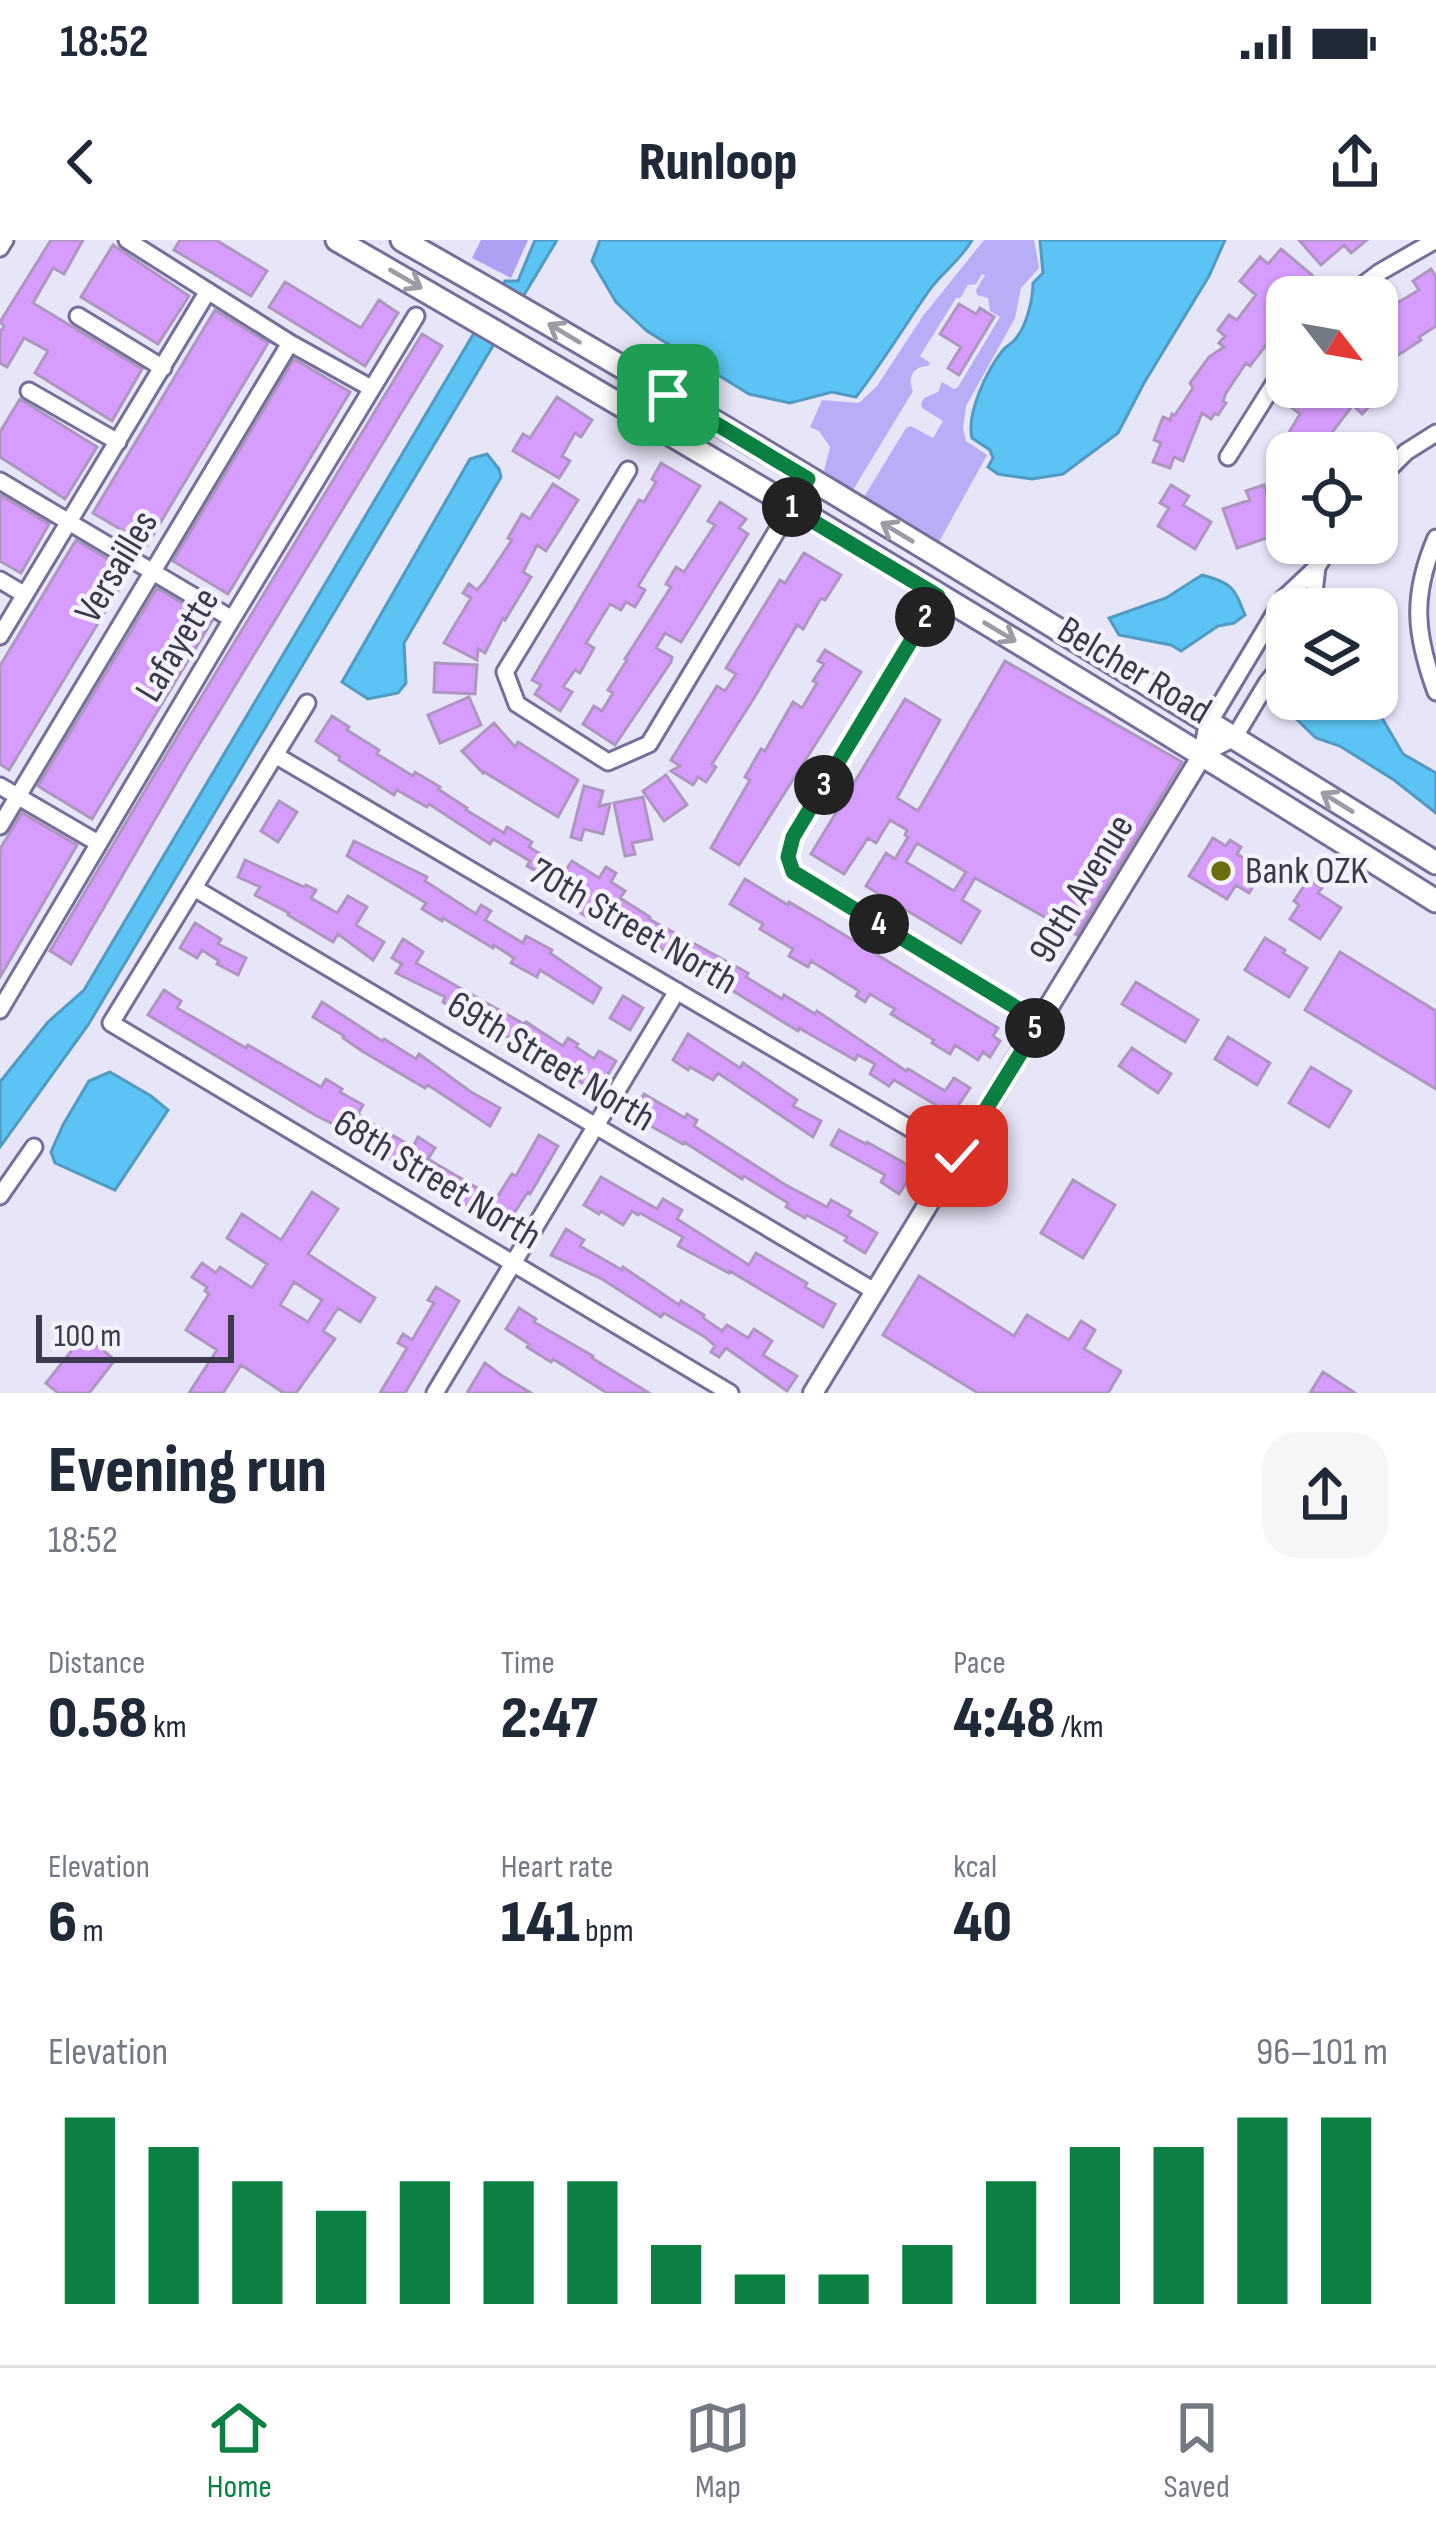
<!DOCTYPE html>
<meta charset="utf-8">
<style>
:root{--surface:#fff;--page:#f6f6f7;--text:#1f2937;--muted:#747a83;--line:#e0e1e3;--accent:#0b8043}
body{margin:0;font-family:"Sofia Sans Condensed",sans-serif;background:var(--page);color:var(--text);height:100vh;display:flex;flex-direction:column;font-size:45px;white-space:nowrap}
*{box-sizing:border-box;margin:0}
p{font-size:39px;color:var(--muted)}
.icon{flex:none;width:66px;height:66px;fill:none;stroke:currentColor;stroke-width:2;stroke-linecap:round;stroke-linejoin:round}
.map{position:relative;height:1153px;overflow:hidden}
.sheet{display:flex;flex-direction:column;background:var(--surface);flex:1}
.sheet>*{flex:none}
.needle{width:78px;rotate:121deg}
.buttons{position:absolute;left:1266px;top:36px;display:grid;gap:24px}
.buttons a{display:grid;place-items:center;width:132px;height:132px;border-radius:24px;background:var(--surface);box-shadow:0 3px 9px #0004;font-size:60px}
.scale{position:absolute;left:36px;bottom:30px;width:198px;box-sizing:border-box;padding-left:12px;border:6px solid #3b394c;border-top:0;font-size:33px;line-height:42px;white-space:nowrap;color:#3b394c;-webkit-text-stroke:9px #f4f3fd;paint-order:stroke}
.pin{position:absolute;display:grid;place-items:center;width:102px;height:102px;color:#fff;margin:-51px;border-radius:24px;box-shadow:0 6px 18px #0006}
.km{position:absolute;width:60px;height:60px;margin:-30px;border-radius:50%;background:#222;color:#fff;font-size:33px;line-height:60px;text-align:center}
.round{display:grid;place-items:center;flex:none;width:126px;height:126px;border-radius:36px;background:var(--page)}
.head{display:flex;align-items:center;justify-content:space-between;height:204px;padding:0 48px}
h1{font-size:66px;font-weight:800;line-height:90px}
.metrics{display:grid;grid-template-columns:repeat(3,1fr);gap:18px;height:204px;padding:12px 48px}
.metrics div{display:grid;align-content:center}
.metrics b{font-size:60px;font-weight:800}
.metrics small{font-size:33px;font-weight:400}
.metrics p{font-size:33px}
.chart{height:336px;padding:24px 48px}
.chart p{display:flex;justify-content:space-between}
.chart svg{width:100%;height:216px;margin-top:12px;stroke:var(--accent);stroke-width:6}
.status{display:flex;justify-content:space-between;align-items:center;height:84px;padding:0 60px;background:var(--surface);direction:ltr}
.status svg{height:33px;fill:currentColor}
header{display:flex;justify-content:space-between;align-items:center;height:156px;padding:0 48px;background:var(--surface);font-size:54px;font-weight:800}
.menu{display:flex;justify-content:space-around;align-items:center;height:168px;border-top:3px solid var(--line);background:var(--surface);font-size:33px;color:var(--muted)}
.menu a{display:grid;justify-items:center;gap:6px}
.menu .active{color:var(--accent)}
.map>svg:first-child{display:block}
.green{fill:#b8adf7}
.forest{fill:#aea1f4}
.water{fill:#5bc4f4;stroke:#519ac2;stroke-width:3}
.building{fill:#d69cfe;stroke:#ae96c0;stroke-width:3;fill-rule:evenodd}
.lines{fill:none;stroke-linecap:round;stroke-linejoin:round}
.minor-casing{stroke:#756f99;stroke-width:21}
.tertiary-casing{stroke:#756f99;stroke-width:24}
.secondary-casing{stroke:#756f99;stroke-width:27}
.minor{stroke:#fff;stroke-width:15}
.tertiary{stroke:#fff;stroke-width:18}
.secondary{stroke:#fff;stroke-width:21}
.oneway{stroke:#9d9ca6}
.route-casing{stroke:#fff;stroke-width:24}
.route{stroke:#0b8043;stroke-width:15}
.poi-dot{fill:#6b6d0f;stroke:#f4f3fd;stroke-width:4.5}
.labels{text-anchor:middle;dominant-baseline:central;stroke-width:9;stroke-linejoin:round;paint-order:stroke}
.street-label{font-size:39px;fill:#3b394c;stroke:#f4f3fd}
.poi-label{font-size:39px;fill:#3b394c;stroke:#f4f3fd;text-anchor:start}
</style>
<div class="status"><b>18:52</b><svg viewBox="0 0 49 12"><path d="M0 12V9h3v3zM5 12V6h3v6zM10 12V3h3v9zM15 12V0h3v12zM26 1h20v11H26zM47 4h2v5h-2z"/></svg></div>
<header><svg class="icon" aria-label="back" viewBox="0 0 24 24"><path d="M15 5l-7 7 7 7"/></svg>Runloop<svg class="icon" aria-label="share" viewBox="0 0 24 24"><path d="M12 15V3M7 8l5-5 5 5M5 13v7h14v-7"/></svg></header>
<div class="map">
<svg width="1436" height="1153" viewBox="0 0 1436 1153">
<rect width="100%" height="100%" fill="#e7e5f8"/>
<!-- green -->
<path class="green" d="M984,0H1034L1039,28L1021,48L1015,78L966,166L963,188L966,201L987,215L939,302L864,257L906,188L911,186L933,198L943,181L922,168L921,164L924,158L938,152L942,142L954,149L958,147L1000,77L990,71L988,58L977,55L976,50L985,35L982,34L976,44L968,45L960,58H956L920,116L930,123L928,126C913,126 907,138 913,151L853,250L824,231L830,207L819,191L810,187L822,160L859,163L877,146L923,76Z"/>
<!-- forest -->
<path class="forest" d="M481,0H528L511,38L472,18Z"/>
<!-- water -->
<path class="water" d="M535,0H557L521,60L501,49L505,41H518Z
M600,0H972C961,20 941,33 928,52C904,87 882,123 856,157L832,152L790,163L749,154L647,91L616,62L592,21Z
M1040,0H1225L1209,36L1144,143L1118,193L1063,234L1032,239L998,234L988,227L993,218L990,210L972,198C966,174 987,130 1003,110C1007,105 1014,103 1017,97C1027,84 1033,59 1033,43L1043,33Z
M477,88L497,99L88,785L0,907V842L48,782L84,750Z
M487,214L499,229L501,237L404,403L406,443L398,453L368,459L342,442L470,219Z
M1202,335C1232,343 1234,347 1245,375L1234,383L1218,386L1181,411L1171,405L1119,395L1109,378L1166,358Z
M1292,459H1371L1403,514L1436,533V573L1394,540L1340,506L1316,498L1285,468Z
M110,832L151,856L168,870L115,950L55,923L51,912L63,885L89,841Z"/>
<!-- building -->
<path class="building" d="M51,0H83L64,34L53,28L33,63L142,129L112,181L35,133L48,111L24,98L7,127L0,123V92L4,86L0,82Z
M180,0H216L267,31L251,56L174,10Z
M1299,0H1367L1351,13L1344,5L1321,25Z
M113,5L189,56L158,104L81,57Z
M1281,9L1312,35V39L1297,57H1287V69L1274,84L1279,88L1250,126L1246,123L1226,153L1223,161L1226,163L1218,175L1215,173L1211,179L1202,173L1183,221L1174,217L1170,228L1153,222L1161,203L1154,200L1163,177L1170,180L1172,174L1175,175L1193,148L1190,143L1209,117L1224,107L1219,103L1225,96L1218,90L1229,75L1237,80L1256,55L1240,41L1260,17L1268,24Z
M1431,29L1436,37V86L1419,97L1421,100L1377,129V80L1383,76L1378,68L1393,57L1397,63L1419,50L1413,41Z
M285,42L361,88L379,60L398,73L365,126L269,67Z
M959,64L976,74L980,68L994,77L959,135L948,128L961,107L940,94Z
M215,70L268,103L147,305L93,273Z
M422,94L442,106L186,526L71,724L50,711L172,505Z
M294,119L350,152L228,354L173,321Z
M1308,147H1366L1377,158L1362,174L1353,165L1316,213H1287V237L1269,226L1300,174L1292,168Z
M557,157L592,180L581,197L575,193L562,216L570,221L559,238L513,211L523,194L530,198Z
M20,159L97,207L65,259L0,217V192Z
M661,223L700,246L638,346L645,350L635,367L626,362L621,370L610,364L586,403L594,408L580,433L575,430L563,447L572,452L560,471L535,454L541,445L532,440L639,260L644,262L656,242L652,239Z
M553,244L578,260L546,311L537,305L523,332L531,337L505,380L503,378L485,413L478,409L477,420L444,403L471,358L463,353L469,344L477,350L484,342L512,300L508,298L522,274L530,279Z
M1171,245L1189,256L1183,265L1211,282L1195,309L1158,286L1169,268L1160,263Z
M1264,245L1281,293L1237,308L1223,269L1250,260L1246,251Z
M0,255L49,284L21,333L0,321Z
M720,262L746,279L739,288L748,294L681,402L665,393L656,408L672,417L671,422L615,505L583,484L594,466L602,471L613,453L608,450L627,420L625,419L671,347L666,344L676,327L684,332L715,285L708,281Z
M76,300L129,332L9,530L0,524V426Z
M804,313L841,335L825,360L821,358L803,389L797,385L754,458L712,524L716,527L706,542L698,537L693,545L671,531L680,526L671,520L717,446L725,451L736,434L726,428L780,340L785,343Z
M157,348L212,381L92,579L38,546Z
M825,410L861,432L739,625L711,608L750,540L745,537L761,509L765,511L793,462L802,468L817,443L813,441L824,424L818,421Z
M1005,421L1182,522L1077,695L975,638L962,660L980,671L961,703L866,646L886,613L895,619L908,597L905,595L907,590L890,580L876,603L868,598L844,634L811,614L905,459L940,480L897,558L918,571ZM917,603L966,632L954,651L906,622Z
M435,423L477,425L475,454L434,452Z
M469,457L481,485L440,503L428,475Z
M332,476L349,487L347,490L379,510L377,514L413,536L415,532L440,547L438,549L467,568L466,570L504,593L507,587L532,602L529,607L566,630L572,621L599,638L606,627L616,633L611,642L625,651L620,658L650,677L649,679L748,733L746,737L782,759L784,755L815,774L817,771L906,831L908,829L945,851L954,838L970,848L948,880L933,870L936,865L894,840L889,846L870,834L875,824L858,815L855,820L799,788L798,791L712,738L713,735L677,712L674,716L652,703L654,700L611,674L610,676L596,667L589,678L579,672L587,659L527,626L530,621L493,599L490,604L429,564L427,567L397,550L394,555L339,520L340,517L316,501Z
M494,483L515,507L518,502L578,540L558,577L484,532L483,533L462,511Z
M666,535L687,565L664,581L643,551Z
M584,546L603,551L599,566L610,564L603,594L584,589L581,600L571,597Z
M643,557L652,599L632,603L635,614L625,616L614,563Z
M279,561L297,572L278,602L261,591Z
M22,573L77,605L0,737V609Z
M1213,598L1226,606L1230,600L1241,607L1237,614L1250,622L1244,633L1256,641L1249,653L1236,645L1227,659L1189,636Z
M354,601L427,637L425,641L476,674L481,665L491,671L485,680L523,703L526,696L552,710L550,713L601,748L593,763L540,730L537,737L511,723L514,718L494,705L493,708L443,678L442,681L422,669L426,663L347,616Z
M245,620L304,647L306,645L316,650L311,658L337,673L348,656L367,667L356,685L384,702L373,720L338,694L333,702L288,675L289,673L255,655L260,647L238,637Z
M745,639L788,665L789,662L813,676L998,788L993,796L1000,801L990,817L983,812L978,820L955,805L950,814L932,803L934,800L891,774L895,769L870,754L865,762L856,756L859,751L811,721L808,727L789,716L793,709L760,689L763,684L730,664Z
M1308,640L1322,648L1318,653L1341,668L1320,699L1290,679L1299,665L1294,661Z
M195,683L221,699L218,704L246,718L238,735L217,724L219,721L202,710L197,718L180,708Z
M1265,698L1285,710L1283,713L1307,728L1289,757L1245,730Z
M403,699L423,712L416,723L490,765L524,784L526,782L563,806L568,798L578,804L576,807L594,819L599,811L616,821L597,853L535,811L532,815L476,776L473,780L443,762L445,757L396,733L402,724L392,718Z
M1340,712L1436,771V849L1305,770Z
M1136,742L1198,780L1185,802L1122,764Z
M164,750L181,761L177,768L246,808L248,805L321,847L326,839L342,849L340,852L363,865L358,874L366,880L413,907L418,897L435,908L428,919L496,959L512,934L516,936L539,895L558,906L530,954L528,952L504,988L361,902L363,899L315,875L148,775Z
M623,756L643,768L630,790L610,778Z
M322,762L382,801L384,799L416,819L419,814L471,852L500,868L490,886L428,845L425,848L362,811L343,798L344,796L313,777Z
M688,794L740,828L743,823L797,860L793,866L821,881L813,897L718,833L713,840L690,827L688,830L673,820Z
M1228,797L1270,823L1257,845L1215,819Z
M1132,808L1171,834L1158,853L1119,826Z
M1311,827L1351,851L1329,887L1289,863Z
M644,854L685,878L687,874L697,880L694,886L784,944L827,967L831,960L851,971L848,976L877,993L865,1013L845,1001L847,997L807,975L805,978L786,967L788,963L744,936L742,939L684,902L683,904L631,875Z
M839,890L866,904L867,902L915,929L899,954L881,942L885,935L831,905Z
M601,937L657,969L663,959L682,970L677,979L749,1025L756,1013L807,1043L805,1047L835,1064L823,1087L730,1031L729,1033L678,1006L683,997L640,973L638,975L632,971L623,985L601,971L599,974L584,965Z
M1073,940L1115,965L1083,1018L1041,993Z
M312,952L338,969L308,1014L375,1058L360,1082L338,1068L323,1091L335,1099L296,1153H284L241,1125L223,1153H189L217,1110L186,1090L209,1054L205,1051L207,1047L192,1037L202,1023L216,1033L220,1027L252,1048L267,1024L227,998L242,974L281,1000ZM294,1042L322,1060L308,1082L280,1065Z
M566,989L584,1000L580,1006L622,1030L623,1027L679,1065L681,1061L704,1075L703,1078L722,1091L727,1085L748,1098L754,1089L772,1101L763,1115L797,1136L787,1151L726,1108L719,1117L711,1112L715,1106L705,1097L664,1073L661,1077L602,1039L551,1015Z
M919,1036L1014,1096L1027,1075L1069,1100L1081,1081L1095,1090L1084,1109L1121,1131L1108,1153H978L883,1095Z
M436,1047L459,1061L405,1153H380L407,1108L398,1103L403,1094L412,1100L434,1063L428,1060Z
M519,1068L536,1079L534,1082L593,1116L592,1118L649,1153H607L553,1119L551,1122L527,1107L529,1104L506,1089Z
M84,1095L115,1120L89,1153H58L46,1143Z
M485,1123L501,1135L531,1153H467Z
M1323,1132L1355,1153H1310Z"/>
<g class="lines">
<!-- minor casing -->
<g class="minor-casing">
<path id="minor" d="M127,0L290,103L371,148
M0,8L5,0
M1347,57L1380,32L1436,0
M78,76L163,128
M29,151L118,202
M1228,217L1287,123
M628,230L505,432L517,464L608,522L649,504L808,239
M0,241L232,379
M1377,241L1406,212L1436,193
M1436,298C1411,356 1415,394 1436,452
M0,340L25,355
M938,355L793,597L788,617L793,632L1040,782
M1312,369L1317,327
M0,396L208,51
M307,463L111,783L730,1153
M1209,483L1284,358L1317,327L1332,303
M1203,514L1234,498L1267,443L1287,418
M275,515L957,916
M0,546L98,603
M0,586L290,103
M194,648L876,1052
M0,770L232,379L416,76
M0,956L34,907
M435,1153L677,751"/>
</g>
<!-- tertiary casing -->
<g class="tertiary-casing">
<path id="tertiary" d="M813,1153L1203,514L1209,483"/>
</g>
<!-- secondary casing -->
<g class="secondary-casing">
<path id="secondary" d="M337,0C707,213 1074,433 1436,661
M402,0C752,198 1094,411 1436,623"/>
</g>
<!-- minor -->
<use href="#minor" class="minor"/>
<!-- tertiary -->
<use href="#tertiary" class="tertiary"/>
<!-- secondary -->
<use href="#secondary" class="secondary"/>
</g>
<!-- one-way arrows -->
<defs><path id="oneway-shaft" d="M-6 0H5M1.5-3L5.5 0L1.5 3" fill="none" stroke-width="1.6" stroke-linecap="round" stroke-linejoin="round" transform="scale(3)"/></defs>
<g class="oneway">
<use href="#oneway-shaft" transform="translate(406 39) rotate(30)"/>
<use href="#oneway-shaft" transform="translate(564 93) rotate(-149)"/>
<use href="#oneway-shaft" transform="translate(897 292) rotate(-149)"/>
<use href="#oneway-shaft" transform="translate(1000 392) rotate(31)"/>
<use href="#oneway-shaft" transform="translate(1337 562) rotate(-148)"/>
</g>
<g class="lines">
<!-- route casing -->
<g class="route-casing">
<path id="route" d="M668,155L808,239L791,268L938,356L793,597L788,617L793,632L1040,782L957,916"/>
</g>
<!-- route -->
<use href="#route" class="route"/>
</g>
<!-- markers -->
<circle class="poi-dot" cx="1221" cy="631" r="12"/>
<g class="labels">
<!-- street labels -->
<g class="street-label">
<text transform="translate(117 327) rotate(-59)">Versailles</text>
<text transform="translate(178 405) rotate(-59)">Lafayette</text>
<text transform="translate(1134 431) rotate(31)">Belcher Road</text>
<text transform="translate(1082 649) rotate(-59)">90th Avenue</text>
<text transform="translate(633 687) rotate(30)">70th Street North</text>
<text transform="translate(551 822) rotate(31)">69th Street North</text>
<text transform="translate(437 940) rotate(31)">68th Street North</text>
</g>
<!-- poi labels -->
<g class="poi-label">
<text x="1245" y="631">Bank OZK</text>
</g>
</g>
</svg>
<div class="buttons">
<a><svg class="needle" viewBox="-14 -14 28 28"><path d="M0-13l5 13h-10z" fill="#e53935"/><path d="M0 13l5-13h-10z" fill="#747a83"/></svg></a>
<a><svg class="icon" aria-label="locate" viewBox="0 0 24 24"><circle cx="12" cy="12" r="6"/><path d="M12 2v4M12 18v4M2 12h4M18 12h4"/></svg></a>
<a><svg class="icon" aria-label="layers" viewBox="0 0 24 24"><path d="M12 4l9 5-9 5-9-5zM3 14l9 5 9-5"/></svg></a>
</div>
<div class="scale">100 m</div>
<div class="pin" style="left:668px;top:155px;background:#1e9e55"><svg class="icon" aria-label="arrive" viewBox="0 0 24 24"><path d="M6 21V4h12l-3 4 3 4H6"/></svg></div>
<div class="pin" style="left:957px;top:916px;background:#d93025"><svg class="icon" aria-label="check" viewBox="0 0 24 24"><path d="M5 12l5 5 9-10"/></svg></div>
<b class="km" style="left:792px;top:267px">1</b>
<b class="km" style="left:925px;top:377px">2</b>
<b class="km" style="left:824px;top:545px">3</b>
<b class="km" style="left:879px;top:684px">4</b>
<b class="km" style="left:1035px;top:788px">5</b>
</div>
<section class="sheet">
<div class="head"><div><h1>Evening run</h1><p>18:52</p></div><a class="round"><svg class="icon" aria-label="share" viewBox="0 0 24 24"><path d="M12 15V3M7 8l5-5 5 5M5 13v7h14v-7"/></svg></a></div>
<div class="metrics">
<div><p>Distance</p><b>0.58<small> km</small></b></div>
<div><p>Time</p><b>2:47</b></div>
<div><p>Pace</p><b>4:48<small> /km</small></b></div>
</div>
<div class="metrics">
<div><p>Elevation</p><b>6<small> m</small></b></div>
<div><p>Heart rate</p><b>141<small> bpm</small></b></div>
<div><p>kcal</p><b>40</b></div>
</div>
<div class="chart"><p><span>Elevation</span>96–101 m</p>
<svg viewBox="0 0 160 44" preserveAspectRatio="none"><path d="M5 44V6M15 44V12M25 44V19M35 44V25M45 44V19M55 44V19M65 44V19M75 44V32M85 44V38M95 44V38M105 44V32M115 44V19M125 44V12M135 44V12M145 44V6M155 44V6"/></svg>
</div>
</section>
<nav class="menu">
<a class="active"><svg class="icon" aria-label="home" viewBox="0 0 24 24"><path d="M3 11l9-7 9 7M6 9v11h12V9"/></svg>Home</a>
<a><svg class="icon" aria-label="map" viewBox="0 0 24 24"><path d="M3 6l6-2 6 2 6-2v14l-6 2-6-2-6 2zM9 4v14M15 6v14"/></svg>Map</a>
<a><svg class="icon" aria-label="saved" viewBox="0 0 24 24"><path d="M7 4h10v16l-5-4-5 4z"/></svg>Saved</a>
</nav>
